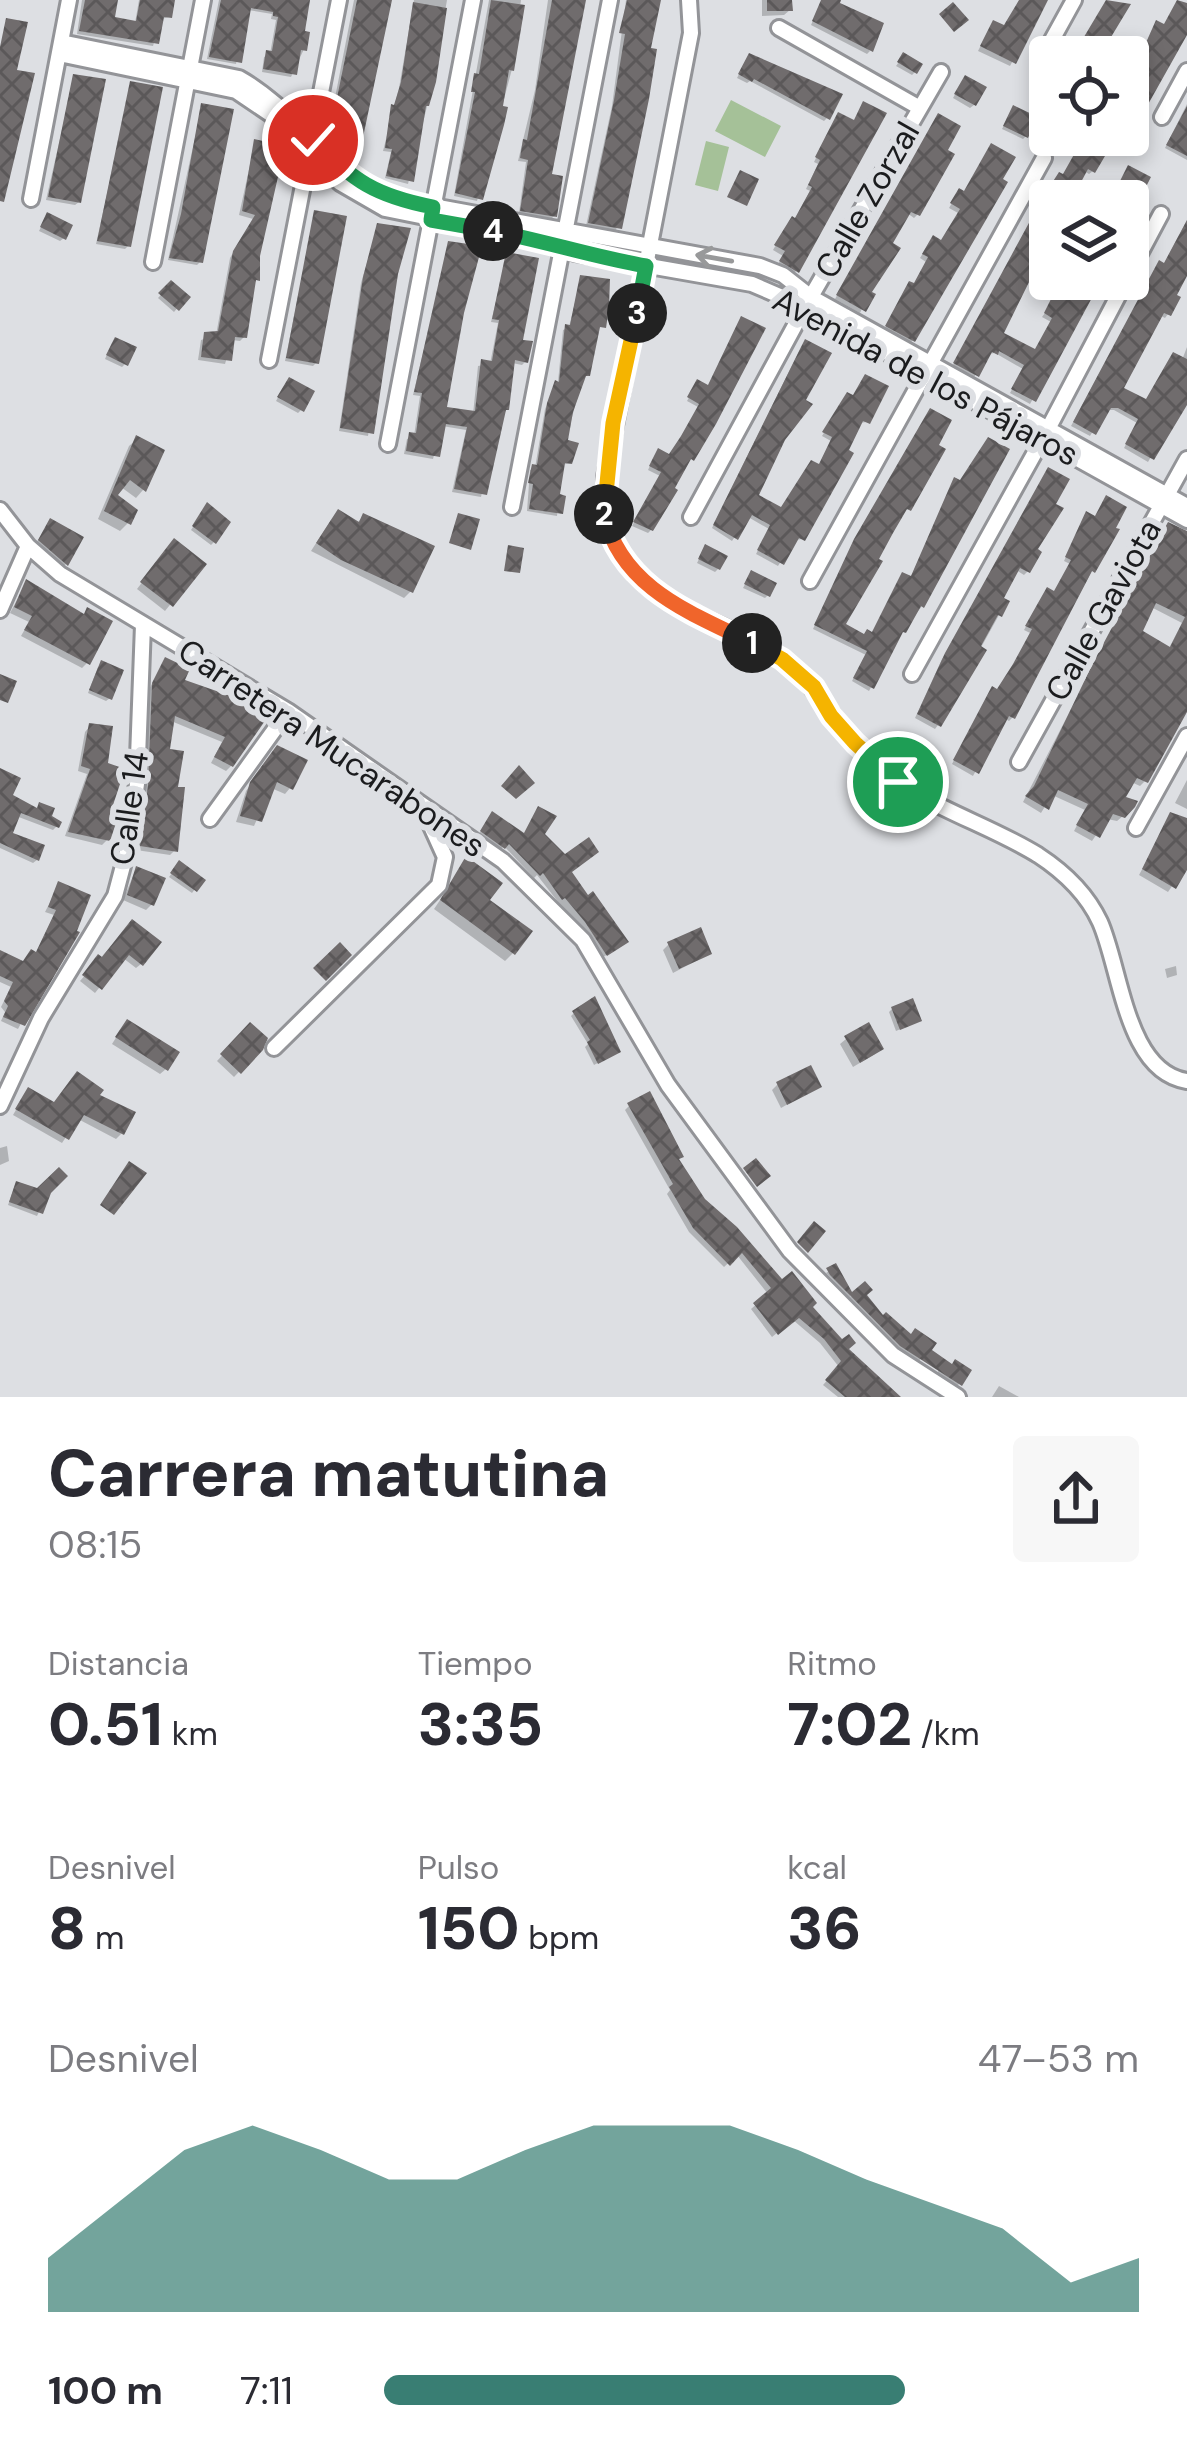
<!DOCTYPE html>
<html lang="es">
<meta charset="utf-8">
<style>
:root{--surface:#fff;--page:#f7f7f7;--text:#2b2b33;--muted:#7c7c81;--accent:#397e73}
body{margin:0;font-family:"DM Sans",sans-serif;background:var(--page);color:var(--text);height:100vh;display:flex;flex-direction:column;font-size:45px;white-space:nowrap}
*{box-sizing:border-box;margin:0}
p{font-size:39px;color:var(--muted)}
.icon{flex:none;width:66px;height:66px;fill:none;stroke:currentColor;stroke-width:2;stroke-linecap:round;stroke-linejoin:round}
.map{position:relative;height:1397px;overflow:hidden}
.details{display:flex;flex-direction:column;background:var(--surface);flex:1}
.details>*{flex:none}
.tools{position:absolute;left:1029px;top:36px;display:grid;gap:24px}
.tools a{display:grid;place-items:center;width:120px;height:120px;border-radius:12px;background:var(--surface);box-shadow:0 6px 18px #0003;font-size:60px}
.pin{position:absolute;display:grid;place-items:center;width:102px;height:102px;color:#fff;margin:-51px;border:6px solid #fff;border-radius:50%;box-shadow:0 3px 12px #0007}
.km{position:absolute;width:60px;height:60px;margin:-30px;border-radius:50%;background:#222;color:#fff;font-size:33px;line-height:60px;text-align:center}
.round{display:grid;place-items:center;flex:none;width:126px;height:126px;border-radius:12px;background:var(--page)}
.overview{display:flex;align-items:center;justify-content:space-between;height:204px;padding:0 48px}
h1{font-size:66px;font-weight:800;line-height:90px}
.stats{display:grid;grid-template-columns:repeat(3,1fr);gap:18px;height:204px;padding:12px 48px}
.stats div{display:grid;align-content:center}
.stats b{font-size:60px;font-weight:800}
.stats small{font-size:33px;font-weight:400}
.stats p{font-size:33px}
.chart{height:336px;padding:24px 48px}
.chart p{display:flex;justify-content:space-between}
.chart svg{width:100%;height:216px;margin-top:12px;fill:var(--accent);opacity:.7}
ul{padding:0 48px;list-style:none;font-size:39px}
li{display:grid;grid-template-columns:192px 144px 1fr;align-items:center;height:90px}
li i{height:30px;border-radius:15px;background:var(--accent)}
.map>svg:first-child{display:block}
.grass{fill:#a5c198}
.shadow{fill:#0003;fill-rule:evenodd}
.building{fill:url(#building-cross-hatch);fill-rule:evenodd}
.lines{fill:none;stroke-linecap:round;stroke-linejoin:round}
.minor-casing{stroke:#939498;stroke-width:20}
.minor{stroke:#fff;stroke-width:14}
.oneway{stroke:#98999a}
.split-1-casing{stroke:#fff;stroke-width:24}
.split-2-casing{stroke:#fff;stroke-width:24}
.split-3-casing{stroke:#fff;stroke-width:24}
.split-4-casing{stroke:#fff;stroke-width:24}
.split-5-casing{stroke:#fff;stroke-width:24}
.split-1{stroke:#f5b400;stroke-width:15}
.split-2{stroke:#f0652b;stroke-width:15}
.split-3{stroke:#f5b400;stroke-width:15}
.split-4{stroke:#22a559;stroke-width:15}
.split-5{stroke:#22a559;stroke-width:15}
.labels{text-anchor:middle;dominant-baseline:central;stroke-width:12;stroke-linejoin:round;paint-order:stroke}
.street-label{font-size:33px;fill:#1b1c1e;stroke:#dddfe3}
</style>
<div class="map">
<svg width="1187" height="1397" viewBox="0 0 1187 1397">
<defs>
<pattern id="building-cross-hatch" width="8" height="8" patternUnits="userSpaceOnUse" patternTransform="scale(3)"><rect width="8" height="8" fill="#706c6d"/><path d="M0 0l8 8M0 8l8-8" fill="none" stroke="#5b5859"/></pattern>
</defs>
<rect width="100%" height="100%" fill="#dddfe3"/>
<!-- grass -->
<path class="grass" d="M731,100L781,126L765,157L715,131Z
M706,141L729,147L718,191L695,185Z"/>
<!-- shadow -->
<path class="shadow" d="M82,0H115L111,20L135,23L139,0H172L169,17L161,19L153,46L77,34Z
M219,0H310L301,33L304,49L291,77L262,72L264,57L270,54L276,20L271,19L272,14L248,10L236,64L207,59Z
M354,0H387L356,144L327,139Z
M414,0H447L433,82L408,184L385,178L391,152L383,151L399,88Z
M489,0H521L512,69L477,201L454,196Z
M548,0H583L548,176L554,216L551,219L519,213L526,162L518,161L535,90Z
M626,0H658L616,231L586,226L612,106Z
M762,0H789L790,10L784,15L762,16Z
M822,0H828L870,51L867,54L811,25Z
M1020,0H1046L1010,66L978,51L990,27L1004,28Z
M901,59L915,72L912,75L896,66Z
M746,60L827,118L824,121L750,81L747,83L737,78Z
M74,77L79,202L75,205L46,200Z
M962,82L974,105L970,108L953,98Z
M131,84L128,246L125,249L96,244Z
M1187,104V160L1165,148Z
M202,106L200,262L197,265L168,260Z
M1011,112L1026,136L1023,139L1002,129Z
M835,120L796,271L792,275L777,266L783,256L773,250L788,224L794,221L810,191L806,189L818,164L814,162Z
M936,120L917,215L914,218L907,213L860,313L835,299Z
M255,142L257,279L252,285L244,337L240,341L232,340L225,364L198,360L201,340L216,335L230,258L253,219L239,215Z
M1078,149L1093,171L1089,174L1084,171L1068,201H1050V245L1035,277L1027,278L1000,334L1035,352L1051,322L1042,317L1070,279H1100L1030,404L1010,393L1023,369L995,353L988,354L973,379L952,367L1040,204L1062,177Z
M999,181L913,340L909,344L884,330L906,288L913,286L926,262L920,258L929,243H941L958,213L949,208L956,196Z
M315,214L317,362L313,366L285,361Z
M45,219L64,238L60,241L39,231Z
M1187,220V271L1168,314L1165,318L1159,315L1120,389L1145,402L1182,360L1187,347V394L1148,462L1124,448L1137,423L1114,410H1106L1090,436L1071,426L1156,268L1163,266Z
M378,226L400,251L368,436L339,431L361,283Z
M449,244L461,312L443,409L473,414L478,366L490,364L498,323L491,322L507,255L526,361L522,365L512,363L481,497L452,492L466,430L442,426L433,459L404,454L407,439L414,436L420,396L413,395Z
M581,278L603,326L596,329L565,443L570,463L562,465L557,516L527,511L530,470L535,468L545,409L558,382L563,330L569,327Z
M171,284L187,297L174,312L158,298Z
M762,330L651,530L648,533L632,526L660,476L648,470L655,455L669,458L698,407L687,401L695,386L707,388Z
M112,343L125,364L122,367L105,359Z
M802,345L783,439L755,496L781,510L818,467L831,441L822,436L845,399L867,422L859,423L803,539L794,540L778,566L756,554L769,529L748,517L732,541L712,528Z
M286,383L301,410L298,413L276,401Z
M927,415L908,509L902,511L842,625L863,637L871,635L910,579L954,481L922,606L900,635L869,691L852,681L866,655L813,629L852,546Z
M137,439L161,451L143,490L136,498L121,487L114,495L128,523L120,531L98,519L129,446Z
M1052,505L1028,571L1024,575L1016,570L1000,599L999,615L938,725L935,729L915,718L942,659Z
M205,509L214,542L211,545L191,530Z
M364,516L411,591L404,598L311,551L331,520L356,524Z
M1084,518L1092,571L1012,718L1009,721L1004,718L973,776L952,764L989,693L997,692L1011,671L1030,633L1024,630L1044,594H1053L1070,564L1064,561Z
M51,521L66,564L61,569L34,546Z
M1163,531L1187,534V711L1145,781L1140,786L1131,782L1122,799L1123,816L1117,821L1107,819L1092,841L1074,831L1085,810L1052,795L1041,813L1023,802ZM1151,607L1182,623L1168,650L1139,633Z
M169,547L203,564L165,611L137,589Z
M703,551L718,569L715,572L697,563Z
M749,577L768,595L765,598L743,588Z
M26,583L87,663L82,668L21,636L29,622L10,613Z
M165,661L181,682L243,704L231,766L226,771L211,763L222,742L171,721L166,751L175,789V850L170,855L136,850L144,792L148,691Z
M98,667L110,698L106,701L88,693Z
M90,726L105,765L107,840L102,845L65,836L87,774L78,771L85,732Z
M272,754L290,788L285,794L271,788L254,826L236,822L246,791Z
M0,771L9,796L35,810L40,805L57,826L53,830L16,816L8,834L37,860L33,863L0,848Z
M1187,780V809L1175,803Z
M1171,816L1187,821V864L1168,892L1139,875Z
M488,819L523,836L568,873L621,945L602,958L537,875L534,878L504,846L499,851L478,836Z
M467,860L513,953L505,961L434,909Z
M179,864L202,880L192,893L169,877Z
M136,869L152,904L146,910L123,900Z
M59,885L87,897L18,1029L1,1021L5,1012L1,1007L11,987L0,982V954L23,964L35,955L54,915L45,912Z
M128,927L141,964L136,968L123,958L95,993L80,981Z
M669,944L709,954L673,973L663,950Z
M1176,966L1177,975L1167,978L1165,969Z
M892,1009L915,1023L896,1031L889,1012Z
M574,1013L614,1054L594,1065L585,1047L588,1044L571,1016Z
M250,1026L261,1049L234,1077L217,1061Z
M122,1028L166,1069L160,1074L112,1044Z
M846,1039L875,1054L853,1067L840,1044Z
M777,1085L818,1087L781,1108L772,1090Z
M24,1096L53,1105L96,1096L121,1134L116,1139L78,1119L62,1143L13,1115Z
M629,1106L676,1160L703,1201L891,1397H838L823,1385L839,1367L820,1343L793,1320L772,1337L751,1309L768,1294L737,1255L724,1267L689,1232L667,1194L670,1190L625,1110Z
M7,1146L9,1161L0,1165V1148Z
M14,1188L48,1192L37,1216L8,1205Z
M835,1267L851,1297L865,1285L863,1295L883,1319L911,1338L933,1344L918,1362L898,1348L826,1273Z
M944,1363L959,1384L957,1386L937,1373Z
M999,1386L1019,1397H992Z"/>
<!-- building -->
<path class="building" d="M85,0H118L115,17L136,21L140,0H175L172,18L164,17L159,44L79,31Z
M221,0H310L305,31L310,32L307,51L301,50L297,75L263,69L266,50L272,51L278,17L273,16V12L251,8L242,63L209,57Z
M357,0H392L362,142L329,137Z
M491,0L525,5L514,71L509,70L503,106L508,107L504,125L483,200L455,193L475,92H471L474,73L479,74Z
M552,0H586L552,174L563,176L557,217L520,211L528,160L520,158L523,139L527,140Z
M627,0H661L651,48L657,49L649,99L622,229L588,223L614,100L625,34L619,33Z
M767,0H792L793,11H767Z
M821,0H841L840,3L884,23L873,52L812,21Z
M1019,0H1048L1016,64L980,46L993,20L1004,25Z
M1106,0L1131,4L1099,57H1072Z
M1177,0L1187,3V35L1128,140V69L1133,72L1156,20L1164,24Z
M413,2L447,8L436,82L429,106H426L414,182L386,176L392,149L385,148L391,104L394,105L401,82Z
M953,2L969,20L954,32L939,14Z
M6,18L28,22L17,70L35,73L4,202L0,201V47Z
M903,52L923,64L917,74L897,62Z
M749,53L843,94L830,120L754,79L752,82L738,74Z
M73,74L106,79L81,203L48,197Z
M965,75L987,87L976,106L954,94Z
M130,81L163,87L131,247L97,241Z
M863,101L887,113L799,273L779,261L785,251L774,245L792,216L795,218L812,187L808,185L820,160L815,157L838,112L854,120Z
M201,103L234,109L203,263L169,258L181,214Z
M1013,105L1038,117L1028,138L1003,126Z
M1187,106V156L1166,145Z
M938,113L961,126L948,150L955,154L920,216L911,212L893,243L901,248L872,292L876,294L866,312L836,295Z
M254,139L285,146L260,256V281L256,280L247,338L235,337L232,361L201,357L204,332L218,331L233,251L255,215L242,211Z
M1081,142L1105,156L1095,173L1088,169L1071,201H1050L1046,262L1037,279L1032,276L1004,333L1035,349L1052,318L1044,313L1054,293L1059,295L1068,279H1102L1036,402L1011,389L1024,365L999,351L998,355L992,352L979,377L953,363L1043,197L1059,172L1063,174Z
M991,143L1016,157L1003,179L1008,182L915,342L885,326L909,281L914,283L928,257L922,254L933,235L941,240L960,209L950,203L959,188L964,191Z
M1128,165L1151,177L1128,222V201H1110Z
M740,170L759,179L747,206L727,197Z
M314,210L347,216L319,364L286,358Z
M47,212L73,225L66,240L40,227Z
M1187,220V276L1177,295L1181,297L1171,316L1164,313L1124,388L1146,399L1173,352L1187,359V405L1154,460L1125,444L1138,419L1118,408H1111L1096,435L1073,422L1159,260L1164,263Z
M377,223L411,228L398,274L374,434L340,428L363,277Z
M448,241L482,246L464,313L447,407L475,411L481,359L492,361L499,320L492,319L506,252L539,258L523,340L533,341L528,363L515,360L509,410H506L487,495L454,489L467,427L446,424L440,457L406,451L409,432L416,433L422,393L414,392Z
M580,275L610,279L609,308L606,328L600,327L590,376H586L573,412L568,440L579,443L572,464L565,463L560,494L566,496L563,514L529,509L533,484L528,483L532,464L537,465L547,403L555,380L559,382L565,324L570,325Z
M171,280L191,297L179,311L158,293Z
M741,316L766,328L716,424L694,461L691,459L675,488L678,490L653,531L633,522L661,472L649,466L658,448L669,454L681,436L699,404L687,397L697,379L708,385Z
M115,337L137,347L128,366L106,355Z
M805,339L832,353L806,400L813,404L785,440L759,495L781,507L811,460L819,464L832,437L822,432L847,392L853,395L865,374L889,386L870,424L863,421L849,450L854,453L805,541L799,538L784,565L757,550L770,525L752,515L738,540L713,525Z
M289,377L315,391L304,412L277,397Z
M930,408L952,420L939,445L946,449L911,511L907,509L893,533L879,559L883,561L846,624L864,634L867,629L872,632L902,572L911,576L954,477L960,480L988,437L1010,449L924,608L921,606L906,633L903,632L874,689L853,678L867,651L814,625L854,539Z
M136,435L165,450L146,492L130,480L118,495L138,510L131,525L104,511Z
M1048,467L1070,479L1056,504L1064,508L1038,549L1042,552L1030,573L1020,568L1004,598L1010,601L1002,617L998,615L981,646L987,650L941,727L917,714L945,653Z
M1106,495L1127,507L1116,528L1120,529L1095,573L1092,571L1015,719L1009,716L979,774L953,760L992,686L997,689L1013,664L1032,629L1025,626L1047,587L1054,591L1071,560L1065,557L1086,511L1095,516Z
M207,502L231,522L216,544L192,526Z
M338,509L359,522L363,513L435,546L413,593L341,560L316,543Z
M458,513L480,519L471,550L449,543Z
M50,518L84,537L68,566L38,540Z
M1168,522L1187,531V712L1148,783L1137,778L1126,797L1138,801L1135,807L1125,818L1113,814L1100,838L1076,825L1088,804L1058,790L1049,810L1025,796L1034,786L1092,665ZM1156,603L1185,617L1170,647L1143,631Z
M174,538L207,564L173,607L140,582Z
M705,544L728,556L720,570L698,559Z
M508,545L524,548L520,573L504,571Z
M751,570L777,583L770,597L744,584Z
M26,579L84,614L87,607L113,621L90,665L24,630L32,616L14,607Z
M165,657L190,669L185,680L245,701L269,715L233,767L214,757L225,737L175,716L170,749L184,751L178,787H185L178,852L140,846L148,785L152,683Z
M101,660L124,670L112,700L89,690Z
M0,674L17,681L8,703L0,700Z
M89,723L113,726L108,763L125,769L110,814L118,817L110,841L68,832L90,769L81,766Z
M277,745L308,760L293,790L277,782L262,822L240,816L250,782Z
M519,765L535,783L516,799L501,786Z
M0,768L21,778L13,795L37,808L39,802L55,808L52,816L62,822L59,828L21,813L13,833L45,845L39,861L0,843Z
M538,806L557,816L545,834L565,854L589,837L599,852L572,872L588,895L593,891L629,942L607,956L585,922L565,898L562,900L543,873L540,876L509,844L505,849L480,831L492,811L524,833Z
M1170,812L1187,818V870L1176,889L1142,869Z
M466,856L503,883L490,900L533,931L515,955L440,900Z
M179,860L206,880L197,892L170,873Z
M136,866L166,878L154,906L127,895Z
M58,881L91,895L77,931L80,932L25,1026L3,1017L8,1006L4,1001L13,982L0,976V950L23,961L31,949L36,952L56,910L48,907Z
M132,919L162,942L143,966L129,955L102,990L82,975L98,954L102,957Z
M701,927L712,954L679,969L667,942Z
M340,942L352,955L326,981L313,968Z
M595,996L621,1052L598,1064L587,1042L590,1040L572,1011Z
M913,998L922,1021L900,1030L891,1007Z
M127,1019L180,1052L168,1071L115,1037Z
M250,1022L268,1038L263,1050L241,1074L220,1054Z
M869,1022L884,1049L860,1063L844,1036Z
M811,1065L822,1087L787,1105L776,1082Z
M77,1071L104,1090L100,1095L136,1112L124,1135L84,1115L69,1140L15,1109L28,1087L54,1102Z
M650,1091L684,1157L679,1159L705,1199L737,1227L782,1279L792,1271L817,1303L813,1307L842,1339L849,1334L856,1343L849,1349L901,1397H845L825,1380L841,1361L824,1339L799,1318L778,1335L753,1303L771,1288L742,1253L730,1266L693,1228L669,1187L673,1184L627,1103Z
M756,1158L771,1176L757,1187L743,1168Z
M129,1161L147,1173L114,1215L100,1205Z
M59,1167L68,1176L51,1193L43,1214L9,1202L16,1181L37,1188Z
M814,1221L826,1231L808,1253L797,1242Z
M836,1263L852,1292L865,1281L873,1290L867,1295L883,1315L886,1312L911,1334L915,1328L937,1343L932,1350L952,1364L955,1359L972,1370L962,1386L900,1346L830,1275L826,1268Z"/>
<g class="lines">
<!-- minor casing -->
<g class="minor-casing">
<path id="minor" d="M689,0L691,33L605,477C603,610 697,600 781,659C819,686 837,729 871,761C918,805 985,822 1038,855C1064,872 1087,894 1100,922C1121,969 1126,1072 1187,1081
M779,28L920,108
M61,42L239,78C296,110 329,170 389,198L760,266L783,275L811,297L1187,506
M1047,49L1074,0
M59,54L236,91L273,116L340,183L385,209L545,241L575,253L752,284L805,307L1187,520
M1162,117L1187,71
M31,199L69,0
M153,262L203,0
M1128,276L1161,214
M269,360L339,0
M388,444L473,0
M512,507L610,0
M0,510L28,546L60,574L288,711L503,861L583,940L668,1085L790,1251L893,1355L958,1397
M691,517L805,307L941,72
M810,581L1044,158
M0,610L28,546
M912,674L1048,429L1127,279
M1019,762L1187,459
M210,819L288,711
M1136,828L1187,736
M274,1048L439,885L445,857L421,804
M0,1106L41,1018L115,896L128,847L137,784L143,625"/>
</g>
<!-- minor -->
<use href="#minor" class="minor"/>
</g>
<!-- one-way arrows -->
<defs><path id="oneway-shaft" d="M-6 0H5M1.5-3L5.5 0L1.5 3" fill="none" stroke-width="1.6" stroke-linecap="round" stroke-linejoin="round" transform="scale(3)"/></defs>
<use class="oneway" href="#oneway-shaft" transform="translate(714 258) rotate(-170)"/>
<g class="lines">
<!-- split-1 casing -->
<g class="split-1-casing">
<path id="split-1" d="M752,643L782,659L814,687L831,716L855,743L898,782"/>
</g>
<!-- split-2 casing -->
<g class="split-2-casing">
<path id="split-2" d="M604,514C621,588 691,613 752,643"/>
</g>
<!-- split-3 casing -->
<g class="split-3-casing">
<path id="split-3" d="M604,514L613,423L637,313"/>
</g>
<!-- split-4 casing -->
<g class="split-4-casing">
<path id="split-4" d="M493,231C545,241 594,257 646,266L637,313"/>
</g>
<!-- split-5 casing -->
<g class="split-5-casing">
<path id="split-5" d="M313,140C353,181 376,196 433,207L431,220L493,231"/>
</g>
<!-- split-1 -->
<use href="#split-1" class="split-1"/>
<!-- split-2 -->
<use href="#split-2" class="split-2"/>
<!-- split-3 -->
<use href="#split-3" class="split-3"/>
<!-- split-4 -->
<use href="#split-4" class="split-4"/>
<!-- split-5 -->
<use href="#split-5" class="split-5"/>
</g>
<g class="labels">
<!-- street labels -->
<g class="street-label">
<text transform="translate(867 200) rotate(-60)">Calle Zorzal</text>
<text transform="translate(926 377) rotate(28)">Avenida de los Pájaros</text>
<text transform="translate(1103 610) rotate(-61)">Calle Gaviota</text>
<text transform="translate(332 748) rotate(34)">Carretera Mucarabones</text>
<text transform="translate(129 808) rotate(-82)">Calle 14</text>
</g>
</g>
</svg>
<div class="tools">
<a><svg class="icon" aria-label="locate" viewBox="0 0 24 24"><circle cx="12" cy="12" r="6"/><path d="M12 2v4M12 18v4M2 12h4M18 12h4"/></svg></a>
<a><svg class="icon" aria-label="layers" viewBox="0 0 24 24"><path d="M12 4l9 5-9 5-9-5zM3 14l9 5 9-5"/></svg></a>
</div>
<div class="pin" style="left:898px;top:782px;background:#1e9e55"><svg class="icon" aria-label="arrive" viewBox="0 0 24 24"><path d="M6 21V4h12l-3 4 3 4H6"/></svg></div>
<div class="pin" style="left:313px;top:140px;background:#d93025"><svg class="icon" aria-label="check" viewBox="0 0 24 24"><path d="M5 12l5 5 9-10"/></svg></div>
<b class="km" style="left:752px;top:643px">1</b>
<b class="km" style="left:604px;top:514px">2</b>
<b class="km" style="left:637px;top:313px">3</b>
<b class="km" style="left:493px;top:231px">4</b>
</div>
<section class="details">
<div class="overview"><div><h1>Carrera matutina</h1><p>08:15</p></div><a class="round"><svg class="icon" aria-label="share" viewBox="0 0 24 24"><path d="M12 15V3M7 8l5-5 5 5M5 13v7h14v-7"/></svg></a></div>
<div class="stats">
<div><p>Distancia</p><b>0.51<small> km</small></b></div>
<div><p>Tiempo</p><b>3:35</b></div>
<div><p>Ritmo</p><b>7:02<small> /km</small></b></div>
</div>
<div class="stats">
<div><p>Desnivel</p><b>8<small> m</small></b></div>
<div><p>Pulso</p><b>150<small> bpm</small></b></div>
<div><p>kcal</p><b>36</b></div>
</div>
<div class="chart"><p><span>Desnivel</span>47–53 m</p>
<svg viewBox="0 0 160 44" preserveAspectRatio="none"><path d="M0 44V33L10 22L20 11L30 6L40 11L50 17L60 17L70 11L80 6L90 6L100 6L110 11L120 17L130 22L140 27L150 38L160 33V44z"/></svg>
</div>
<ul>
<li><b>100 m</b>7:11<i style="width:69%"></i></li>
</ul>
</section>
